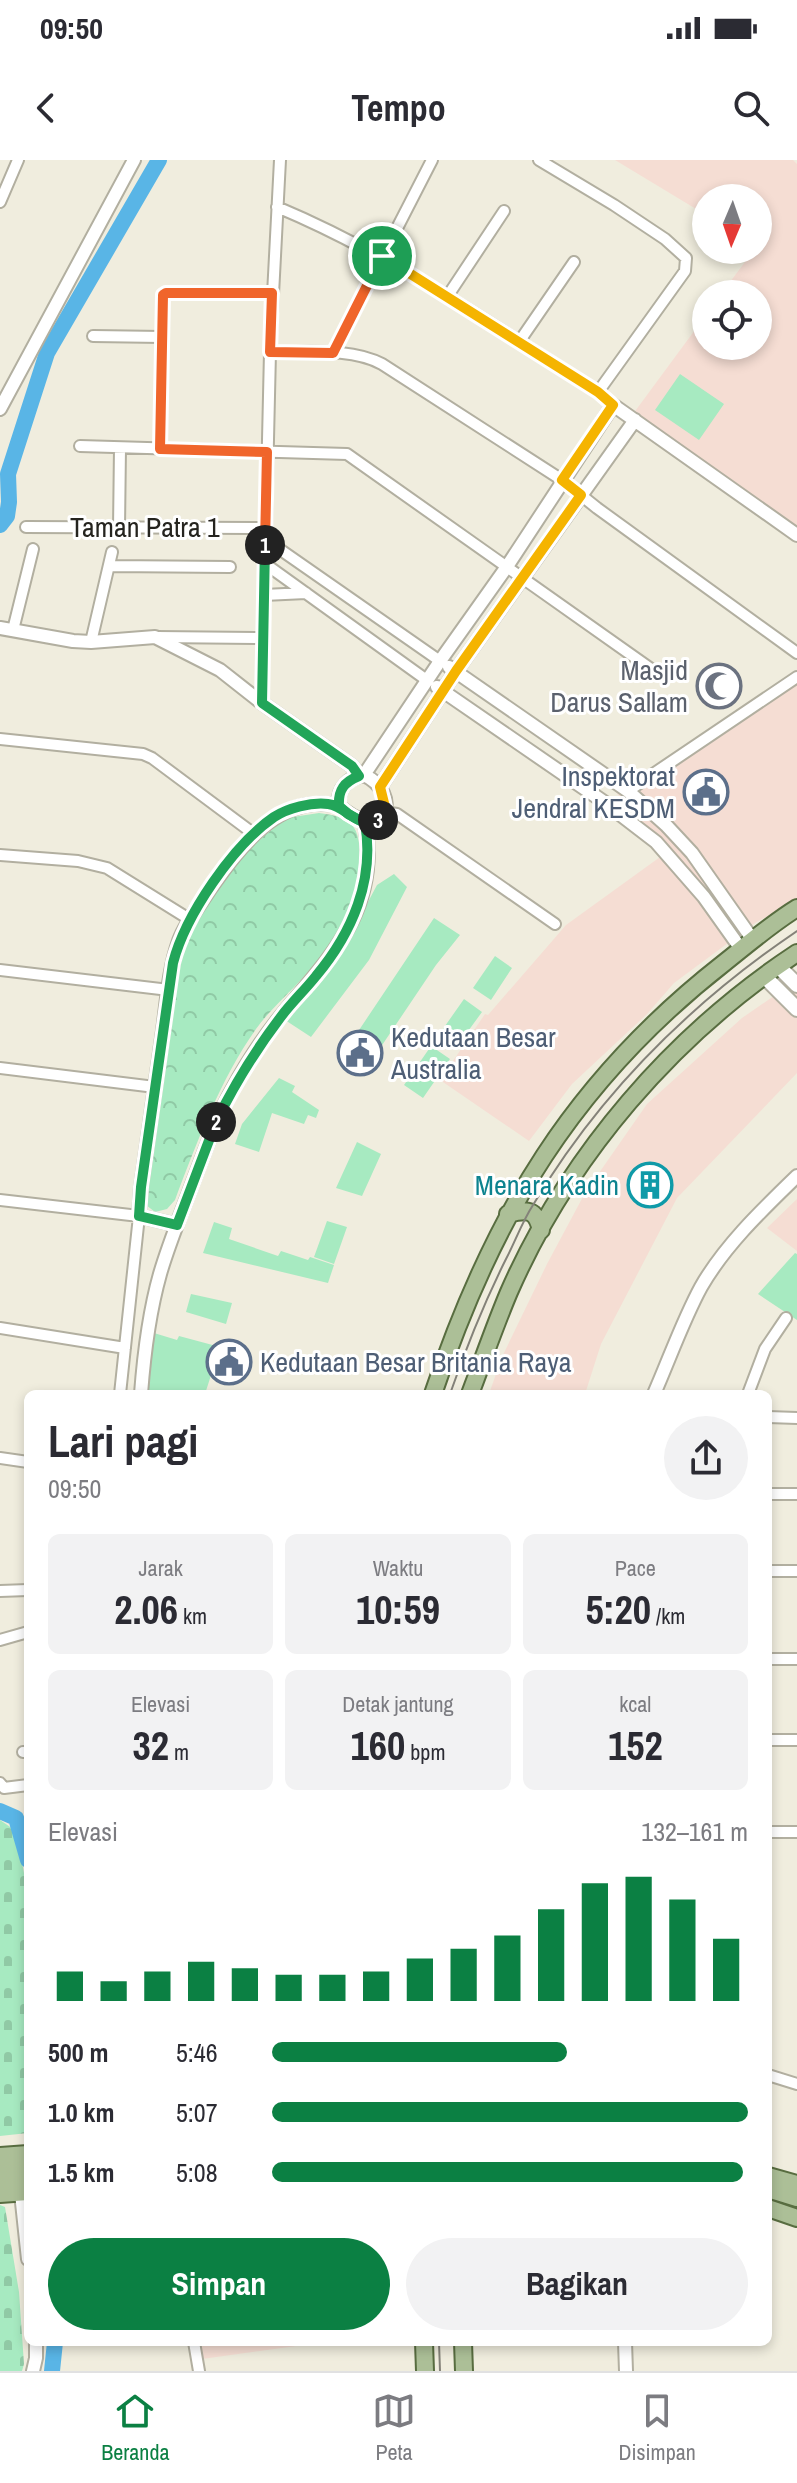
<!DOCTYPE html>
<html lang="id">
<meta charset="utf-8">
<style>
:root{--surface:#fff;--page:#f2f2f3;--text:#2b2b33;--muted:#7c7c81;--line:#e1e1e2;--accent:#0b8043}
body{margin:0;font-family:"Archivo Narrow",sans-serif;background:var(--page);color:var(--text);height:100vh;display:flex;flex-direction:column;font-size:30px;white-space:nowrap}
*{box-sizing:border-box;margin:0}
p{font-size:26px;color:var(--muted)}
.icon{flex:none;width:44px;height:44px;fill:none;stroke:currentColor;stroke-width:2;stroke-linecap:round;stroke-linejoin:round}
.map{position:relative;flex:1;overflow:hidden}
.side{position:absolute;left:24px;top:1230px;width:748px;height:956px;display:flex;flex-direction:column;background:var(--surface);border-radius:12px;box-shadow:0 4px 12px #0003}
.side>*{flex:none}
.needle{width:52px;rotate:182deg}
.buttons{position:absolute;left:692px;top:24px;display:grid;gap:16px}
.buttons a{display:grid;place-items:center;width:80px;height:80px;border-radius:50%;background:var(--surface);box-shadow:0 4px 12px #0003;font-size:40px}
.pin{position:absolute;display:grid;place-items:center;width:68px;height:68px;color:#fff;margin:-34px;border:4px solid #fff;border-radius:50%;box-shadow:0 2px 8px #0007}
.km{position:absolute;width:40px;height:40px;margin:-20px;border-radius:50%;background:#222;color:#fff;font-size:22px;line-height:40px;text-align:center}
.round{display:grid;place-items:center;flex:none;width:84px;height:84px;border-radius:42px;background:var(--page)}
.overview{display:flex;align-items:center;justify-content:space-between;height:136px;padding:0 24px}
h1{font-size:44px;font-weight:800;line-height:60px}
.figures{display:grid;grid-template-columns:repeat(3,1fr);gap:12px;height:136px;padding:8px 24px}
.figures div{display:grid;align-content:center;border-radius:12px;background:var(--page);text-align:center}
.figures b{font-size:40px;font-weight:800}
.figures small{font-size:22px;font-weight:400}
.figures p{font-size:22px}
.chart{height:224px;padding:16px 24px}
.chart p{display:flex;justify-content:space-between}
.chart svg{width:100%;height:144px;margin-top:8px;stroke:var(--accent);stroke-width:6}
.button{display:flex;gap:16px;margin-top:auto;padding:16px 24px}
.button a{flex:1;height:92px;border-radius:48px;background:var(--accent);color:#fff;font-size:32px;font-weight:800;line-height:92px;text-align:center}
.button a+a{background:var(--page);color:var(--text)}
ul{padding:0 24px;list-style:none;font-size:26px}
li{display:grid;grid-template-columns:128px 96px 1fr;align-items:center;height:60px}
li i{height:20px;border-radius:10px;background:var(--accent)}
.status{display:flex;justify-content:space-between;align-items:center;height:56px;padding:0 40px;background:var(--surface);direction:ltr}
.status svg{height:22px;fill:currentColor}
header{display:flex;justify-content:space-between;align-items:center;height:104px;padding:0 24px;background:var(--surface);font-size:36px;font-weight:800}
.menu{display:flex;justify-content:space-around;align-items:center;height:112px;border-top:2px solid var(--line);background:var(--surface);font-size:22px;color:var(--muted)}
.menu a{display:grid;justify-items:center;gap:4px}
.menu .current{color:var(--accent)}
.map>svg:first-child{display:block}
.commercial{fill:#f5ddd3}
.green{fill:#a7eac1}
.forest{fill:url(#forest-crowns)}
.cemetery{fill:url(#cemetery-stones)}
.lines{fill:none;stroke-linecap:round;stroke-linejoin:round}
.river{stroke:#59b5e6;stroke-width:16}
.minor-casing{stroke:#b2afa0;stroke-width:14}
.tertiary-casing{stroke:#b2afa0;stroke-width:16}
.secondary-casing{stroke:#b2afa0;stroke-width:18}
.primary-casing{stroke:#586d40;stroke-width:20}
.minor{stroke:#fff;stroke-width:10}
.tertiary{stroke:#fff;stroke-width:12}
.secondary{stroke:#fff;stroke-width:14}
.primary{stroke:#acbf97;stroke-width:16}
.tram{stroke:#848279;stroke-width:2}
.split-1-casing{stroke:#fff;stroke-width:16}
.split-2-casing{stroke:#fff;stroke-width:16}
.split-3-casing{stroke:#fff;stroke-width:16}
.split-4-casing{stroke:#fff;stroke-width:16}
.split-1{stroke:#f0652b;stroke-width:10}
.split-2{stroke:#22a559;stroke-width:10}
.split-3{stroke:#22a559;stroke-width:10}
.split-4{stroke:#f5b400;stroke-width:10}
.labels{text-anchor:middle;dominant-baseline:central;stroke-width:6;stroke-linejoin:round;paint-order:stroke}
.street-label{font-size:28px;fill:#25241f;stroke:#fff}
.worship-label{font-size:28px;fill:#5b616d;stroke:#fff;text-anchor:end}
.service-label{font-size:28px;fill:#4e5e75;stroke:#fff;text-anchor:start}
.culture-label{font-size:28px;fill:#0d838f;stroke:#fff;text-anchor:end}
</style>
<div class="status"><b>09:50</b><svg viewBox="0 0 49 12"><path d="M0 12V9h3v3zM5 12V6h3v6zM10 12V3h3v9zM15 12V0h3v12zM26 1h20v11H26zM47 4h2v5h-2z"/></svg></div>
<header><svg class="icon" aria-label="back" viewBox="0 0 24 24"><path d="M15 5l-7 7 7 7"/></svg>Tempo<svg class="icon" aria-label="search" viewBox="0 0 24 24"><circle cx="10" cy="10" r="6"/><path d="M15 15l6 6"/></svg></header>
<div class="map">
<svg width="797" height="2211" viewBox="0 0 797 2211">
<defs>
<pattern id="forest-crowns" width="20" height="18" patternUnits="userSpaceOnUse" patternTransform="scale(2)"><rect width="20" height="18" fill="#a7eac1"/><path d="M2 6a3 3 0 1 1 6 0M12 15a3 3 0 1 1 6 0" fill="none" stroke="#90c9a5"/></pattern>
<pattern id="cemetery-stones" width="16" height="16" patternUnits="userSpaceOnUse" patternTransform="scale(2)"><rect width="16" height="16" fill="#a7eac1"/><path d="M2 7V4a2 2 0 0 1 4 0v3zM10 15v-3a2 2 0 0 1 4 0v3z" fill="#90c9a5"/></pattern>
</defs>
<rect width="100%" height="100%" fill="#f0edde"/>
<!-- commercial -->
<path class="commercial" d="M615,0H793L797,4V371L633,254L706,155V186H758V134H721L754,90H758V38H706V55Z
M797,523V740L755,763L674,823L647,854L572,924L529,981L440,920L485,854L488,855L566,765L667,692L614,630Z
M797,820V913L677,1038L601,1184L585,1234H489L502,1197L547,1104L585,1033L647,944L742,858Z
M797,1039V1091L767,1068Z
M199,2182H326L202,2199Z"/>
<!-- green -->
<path class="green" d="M680,214L724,244L699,280L655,250Z
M394,714L407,727L369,800L311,877L285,860L341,793L377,725Z
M434,758L460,775L436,805L364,912L341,897Z
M495,796L512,808L491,840L473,828Z
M464,839L482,852L455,889L438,876Z
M431,886L450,899L423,938L404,925Z
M279,918L295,926L292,932L319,950L316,958L308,955L304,964L272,953L259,992L235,984L242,964Z
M357,982L381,994L362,1036L336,1028Z
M327,1061L347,1067L334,1104L314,1097Z
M214,1062L232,1068L229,1079L278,1096L281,1091L308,1100L310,1097L334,1105L328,1123L203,1093Z
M795,1093L797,1094V1160L758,1134Z
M191,1134L232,1143L226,1164L186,1152Z
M154,1173L177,1180L179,1176L220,1187L205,1234H147Z"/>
<!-- forest -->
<path class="forest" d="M319,653C348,657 359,662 360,694C361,735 338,779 310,810C293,830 272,847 256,869C220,920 197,982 175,1040L167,1049L155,1052L146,1045L144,1035L174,818L183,784L198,754L246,691L286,658Z"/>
<!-- cemetery -->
<path class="cemetery" d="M0,1660L16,1671L28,1734V1973L0,1976Z
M0,2045L5,2047L19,2132L24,2204L22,2211H0Z"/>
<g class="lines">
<!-- river -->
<path class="river" d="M0,365L7,356L9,342L8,314L47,193L159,0
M0,1651L16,1658L28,1700
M52,2211L55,2182"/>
<!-- minor casing -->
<g class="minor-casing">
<path id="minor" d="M539,0L614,45L665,79L686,98L685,111L598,232
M0,42L18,0
M277,47C392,95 493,166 598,232L613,245
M447,137L504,51
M93,176L162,177
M519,182L574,102
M270,192C305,193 350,187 382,204L562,320L597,348L797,493
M333,193L432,0
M80,286L347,294L654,511
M160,289L163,135L166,133H272
M26,367L265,368
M119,368L120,288
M265,379L440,501
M264,403L428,521
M109,406L230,407
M264,435L306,433
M13,470L33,389
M157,477L263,478
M91,482L112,392
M262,543L270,192L280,0
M0,579L143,594L152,598L254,674
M628,631L797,517
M384,652L397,654L555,764
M0,695L78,701L107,708L189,759
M0,810L169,830
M0,908L155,927
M0,1040L139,1056L120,1234
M0,1168L125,1188
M748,1234L765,1189L786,1158
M768,1257L797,1258
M0,1298L28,1302
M768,1334H797
M768,1411H797
M0,1431L28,1430
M0,1480L28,1472
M768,1499H797
M768,1580H797
M23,1592H28
M0,1623L4,1628L28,1625
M768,1672H797
M768,1915L797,1924
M194,2182L199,2211"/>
</g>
<!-- tertiary casing -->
<g class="tertiary-casing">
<path id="tertiary" d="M0,249L134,0
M0,468L73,481L91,482L155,477L220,510L262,543L352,606L359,616
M449,507L628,631L666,665L692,693L753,780
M437,527L604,642L656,682L704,737L741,789
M364,615L440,501L506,408L613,245L797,375
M364,615C403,633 386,687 339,646C337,629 347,618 364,615Z
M380,627L456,511L635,260
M177,1065L139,1056L141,1027C148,975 156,923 163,871C167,841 169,809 179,781C186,762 199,746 210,729C240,686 280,632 339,646
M141,1234C144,1194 149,1153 160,1114C169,1083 182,1052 193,1022C205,991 215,961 231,932C246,904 265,875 285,851C334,793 380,746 365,663
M654,1234C669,1200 683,1160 701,1127C725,1085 763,1049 797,1016
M21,2033L28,2099
M625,2182L626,2211
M33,2211L36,2198V2182"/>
</g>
<!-- secondary casing -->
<g class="secondary-casing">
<path id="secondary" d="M778,806L797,825
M764,816L797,849"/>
</g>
<!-- primary casing -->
<g class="primary-casing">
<path id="primary" d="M508,1054C528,1049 536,1049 541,1070
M433,1234C493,1055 573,921 724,803C748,784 771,764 797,748
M470,1234C483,1200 495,1165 509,1132C569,995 673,875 797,793
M0,1996L28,1994
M0,2009L28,2007
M768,2016L797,2024
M0,2021L28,2019
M768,2029L797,2038
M0,2034L28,2032
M768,2048L797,2058
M424,2182L425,2211
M463,2182L464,2211"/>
</g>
<!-- minor -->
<use href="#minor" class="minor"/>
<!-- tertiary -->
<use href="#tertiary" class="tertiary"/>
<!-- secondary -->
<use href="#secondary" class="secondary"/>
<!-- primary -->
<use href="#primary" class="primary"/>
<!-- tram -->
<path class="tram" d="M450,1234C466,1188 484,1143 506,1099C515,1082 522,1062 533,1045C599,934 691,843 797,771
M439,2182L440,2211"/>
</g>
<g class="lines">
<!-- split-1 casing -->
<g class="split-1-casing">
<path id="split-1" d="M265,385L267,292L160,289L163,135L166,133H272L270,192L333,193L382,96"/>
</g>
<!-- split-2 casing -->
<g class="split-2-casing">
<path id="split-2" d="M216,962C234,925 255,891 280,858C291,843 305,830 316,816C352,773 375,720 365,663L348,654L339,646C338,630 344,622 359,616L352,606L262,543L265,385"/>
</g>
<!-- split-3 casing -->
<g class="split-3-casing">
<path id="split-3" d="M216,962L177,1065L139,1056L141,1027L173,803C185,756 233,685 274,657C288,648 311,642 328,644C347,646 357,670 378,660"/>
</g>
<!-- split-4 casing -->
<g class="split-4-casing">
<path id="split-4" d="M378,660L385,647L380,627L456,511L581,335L562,320L613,245L598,232L382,96"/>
</g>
<!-- split-1 -->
<use href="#split-1" class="split-1"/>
<!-- split-2 -->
<use href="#split-2" class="split-2"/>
<!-- split-3 -->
<use href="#split-3" class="split-3"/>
<!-- split-4 -->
<use href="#split-4" class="split-4"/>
</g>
<!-- icons -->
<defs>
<g id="mosque-ring" transform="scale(2.3)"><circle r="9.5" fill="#fff" stroke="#6b7280" stroke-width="1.5"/><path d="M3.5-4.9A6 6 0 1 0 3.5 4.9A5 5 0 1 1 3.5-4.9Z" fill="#6b7280"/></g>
<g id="civic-ring" transform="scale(2.3)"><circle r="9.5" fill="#fff" stroke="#5c6f8a" stroke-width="1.5"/><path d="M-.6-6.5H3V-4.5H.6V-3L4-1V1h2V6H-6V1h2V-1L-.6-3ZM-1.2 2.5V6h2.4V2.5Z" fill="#5c6f8a"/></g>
<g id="building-ring" transform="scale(2.3)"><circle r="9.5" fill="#fff" stroke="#0f9aa8" stroke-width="1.5"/><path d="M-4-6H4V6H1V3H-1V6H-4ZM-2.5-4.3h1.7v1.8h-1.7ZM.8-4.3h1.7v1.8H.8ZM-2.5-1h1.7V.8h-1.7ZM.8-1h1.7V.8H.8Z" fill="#0f9aa8"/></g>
</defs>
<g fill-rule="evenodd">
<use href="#mosque-ring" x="719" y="526"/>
<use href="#civic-ring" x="706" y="632"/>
<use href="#civic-ring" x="360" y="893"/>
<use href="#building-ring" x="650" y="1025"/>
<use href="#civic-ring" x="229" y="1202"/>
</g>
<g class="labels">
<!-- street labels -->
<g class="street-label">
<text x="145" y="367">Taman Patra 1</text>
</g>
<!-- worship labels -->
<g class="worship-label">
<text x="688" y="510">Masjid<tspan x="688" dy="32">Darus Sallam</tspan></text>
</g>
<!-- service labels -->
<g class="service-label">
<text x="675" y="616" text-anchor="end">Inspektorat<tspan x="675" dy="32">Jendral KESDM</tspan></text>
<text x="391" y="877">Kedutaan Besar<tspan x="391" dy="32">Australia</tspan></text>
<text x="260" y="1202">Kedutaan Besar Britania Raya</text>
</g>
<!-- culture labels -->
<g class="culture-label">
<text x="619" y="1025">Menara Kadin</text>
</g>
</g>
</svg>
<div class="buttons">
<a><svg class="needle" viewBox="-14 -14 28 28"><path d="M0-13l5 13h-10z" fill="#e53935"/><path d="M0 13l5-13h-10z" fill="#7c7c81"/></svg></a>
<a><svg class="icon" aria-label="locate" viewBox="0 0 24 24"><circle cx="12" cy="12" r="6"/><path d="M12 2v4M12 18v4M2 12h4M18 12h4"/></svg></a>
</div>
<div class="pin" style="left:382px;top:96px;background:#1e9e55"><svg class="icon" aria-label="arrive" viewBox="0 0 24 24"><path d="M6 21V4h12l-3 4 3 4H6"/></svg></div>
<b class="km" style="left:265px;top:385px">1</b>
<b class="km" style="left:216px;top:962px">2</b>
<b class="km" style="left:378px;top:660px">3</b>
<section class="side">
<div class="overview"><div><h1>Lari pagi</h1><p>09:50</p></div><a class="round"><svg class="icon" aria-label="share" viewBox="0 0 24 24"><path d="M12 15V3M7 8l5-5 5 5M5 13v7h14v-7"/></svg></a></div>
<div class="figures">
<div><p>Jarak</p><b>2.06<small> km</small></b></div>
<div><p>Waktu</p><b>10:59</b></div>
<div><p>Pace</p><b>5:20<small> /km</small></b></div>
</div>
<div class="figures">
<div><p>Elevasi</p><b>32<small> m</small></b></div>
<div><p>Detak jantung</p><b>160<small> bpm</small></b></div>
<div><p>kcal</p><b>152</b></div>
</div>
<div class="chart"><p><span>Elevasi</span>132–161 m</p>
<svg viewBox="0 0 160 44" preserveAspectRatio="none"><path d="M5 44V35M15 44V38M25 44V35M35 44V32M45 44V34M55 44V36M65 44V36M75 44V35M85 44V31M95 44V28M105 44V24M115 44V16M125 44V8M135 44V6M145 44V13M155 44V25"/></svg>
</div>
<ul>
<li><b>500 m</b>5:46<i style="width:62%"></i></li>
<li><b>1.0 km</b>5:07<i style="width:100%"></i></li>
<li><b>1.5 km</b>5:08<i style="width:99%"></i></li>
</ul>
<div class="button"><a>Simpan</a><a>Bagikan</a></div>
</section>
</div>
<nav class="menu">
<a class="current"><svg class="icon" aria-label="home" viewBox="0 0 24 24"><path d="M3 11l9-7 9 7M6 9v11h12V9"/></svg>Beranda</a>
<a><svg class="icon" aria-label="map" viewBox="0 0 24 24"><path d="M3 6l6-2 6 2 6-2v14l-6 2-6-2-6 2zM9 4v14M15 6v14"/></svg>Peta</a>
<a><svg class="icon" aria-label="saved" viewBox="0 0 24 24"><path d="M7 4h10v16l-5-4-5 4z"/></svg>Disimpan</a>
</nav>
